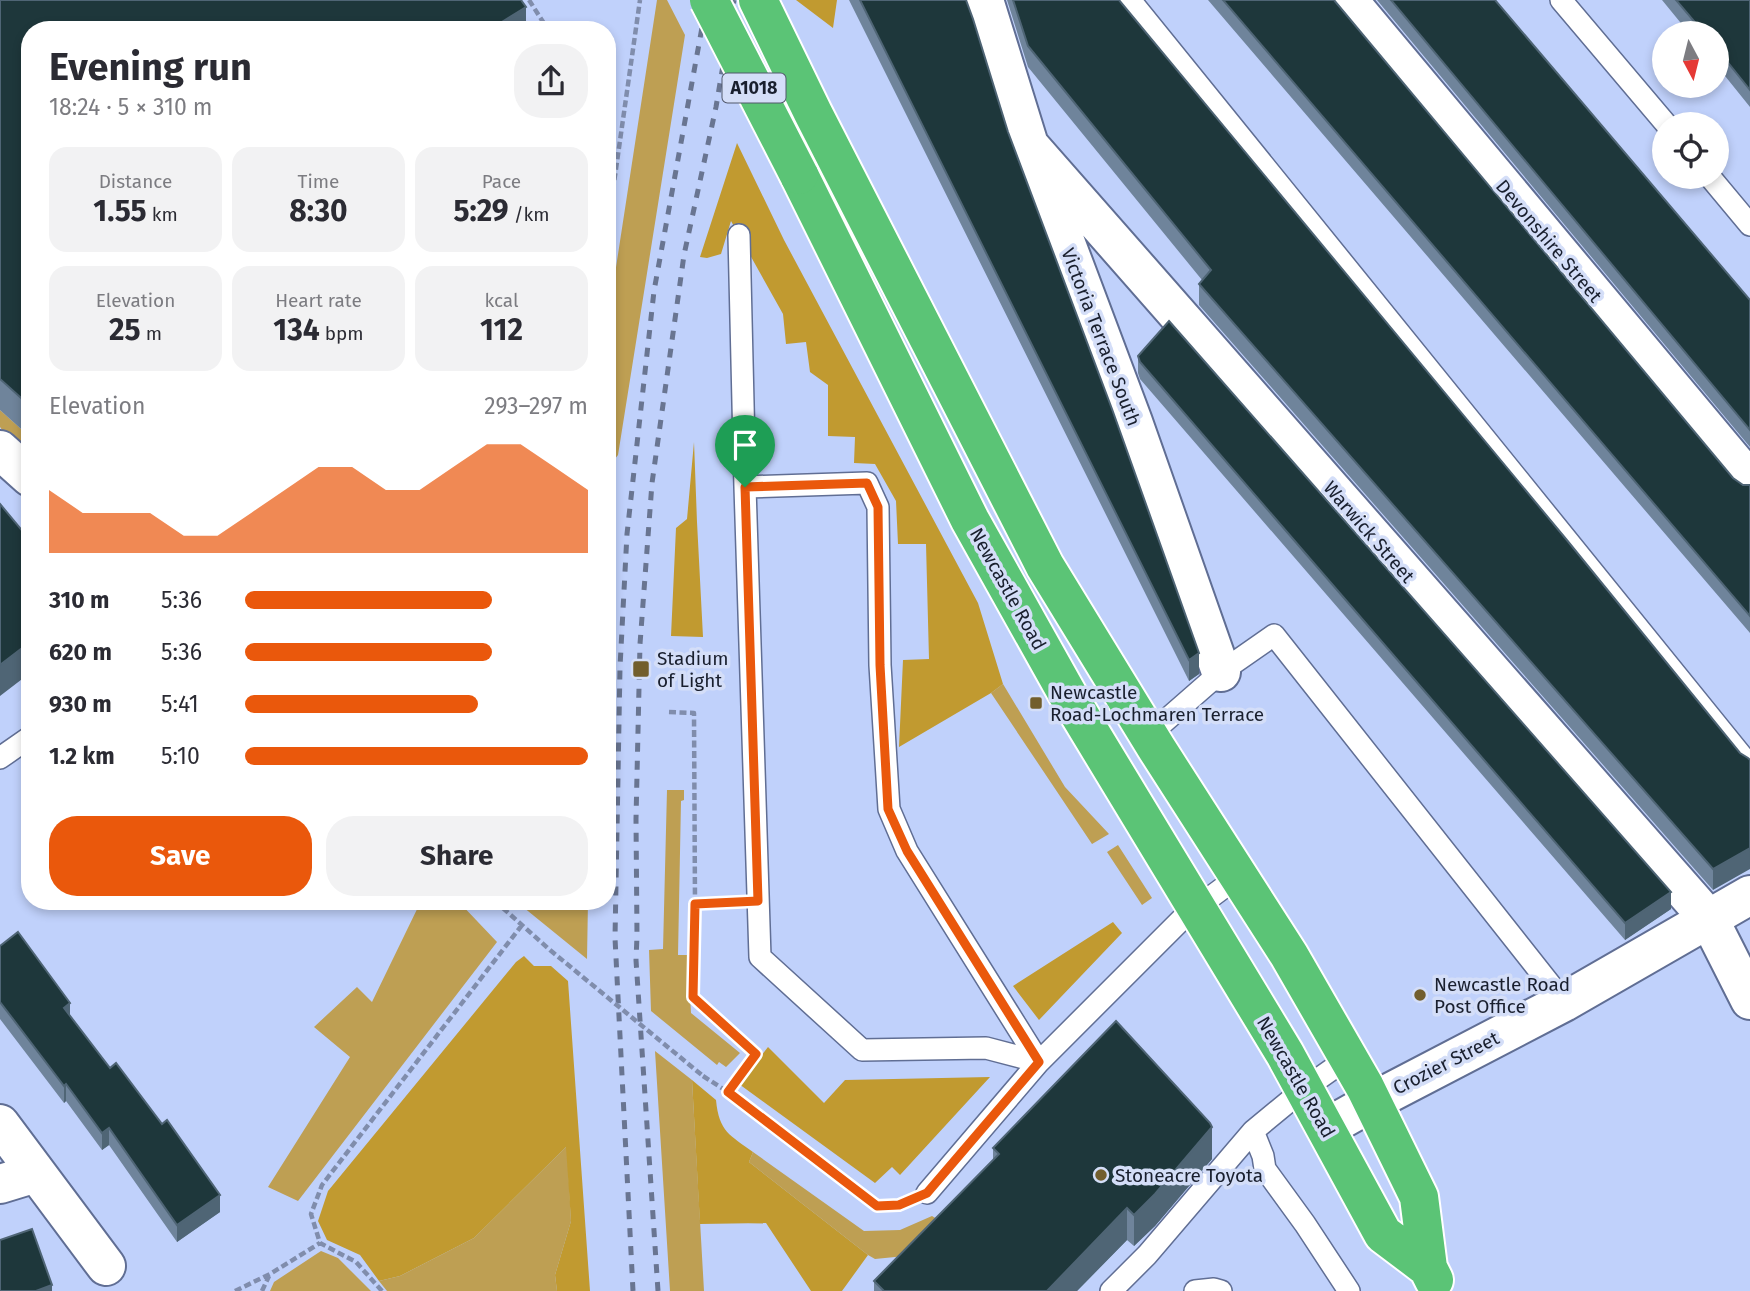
<!DOCTYPE html>
<meta charset="utf-8">
<style>
:root{--surface:#fff;--page:#f2f2f3;--text:#2b2b33;--muted:#7c7c81;--accent:#ea580c}
body{margin:0;font-family:"Fira Sans",sans-serif;background:var(--page);color:var(--text);height:100vh;display:flex;flex-direction:column;font-size:26px;white-space:nowrap}
*{box-sizing:border-box;margin:0}
p{font-size:23px;color:var(--muted)}
.icon{flex:none;width:38px;height:38px;fill:none;stroke:currentColor;stroke-width:2;stroke-linecap:round;stroke-linejoin:round}
.map{position:relative;flex:1;overflow:hidden}
.panel{position:absolute;left:21px;top:21px;width:595px;height:889px;display:flex;flex-direction:column;background:var(--surface);border-radius:28px;box-shadow:0 4px 10px #0003}
.panel>*{flex:none}
.needle{width:46px;rotate:173deg}
.fabs{position:absolute;left:1652px;top:21px;display:grid;gap:14px}
.fabs a{display:grid;place-items:center;width:77px;height:77px;border-radius:50%;background:var(--surface);box-shadow:0 4px 10px #0003;font-size:35px}
.pin{position:absolute;display:grid;place-items:center;width:60px;height:60px;color:#fff;margin:-72px -30px;border-radius:50% 50% 50% 0;rotate:-45deg;box-shadow:0 0 7px #0007}
.pin .icon{rotate:45deg}
.round{display:grid;place-items:center;flex:none;width:74px;height:74px;border-radius:28px;background:var(--page)}
.head{display:flex;align-items:center;justify-content:space-between;height:119px;padding:0 28px}
h1{font-size:38px;font-weight:700;line-height:52px}
.metrics{display:grid;grid-template-columns:repeat(3,1fr);gap:10px;height:119px;padding:7px 28px}
.metrics div{display:grid;align-content:center;border-radius:18px;background:var(--page);text-align:center}
.metrics b{font-size:30px;font-weight:700}
.metrics small{font-size:19px;font-weight:400}
.metrics p{font-size:19px}
.chart{height:196px;padding:14px 28px}
.chart p{display:flex;justify-content:space-between}
.chart svg{width:100%;height:126px;margin-top:7px;fill:var(--accent);opacity:.7}
.cta{display:flex;gap:14px;margin-top:auto;padding:14px 28px}
.cta a{flex:1;height:80px;border-radius:28px;background:var(--accent);color:#fff;font-size:28px;font-weight:700;line-height:80px;text-align:center}
.cta a+a{background:var(--page);color:var(--text)}
ul{padding:0 28px;list-style:none;font-size:23px}
li{display:grid;grid-template-columns:112px 84px 1fr;align-items:center;height:52px}
li i{height:18px;border-radius:9px;background:var(--accent)}
.map>svg:first-child{display:block}
.green{fill:#be9f53}
.forest{fill:#c19a30}
.lines{fill:none;stroke-linecap:round;stroke-linejoin:round}
.service-casing{stroke:#606e94;stroke-width:24}
.minor-casing{stroke:#606e94;stroke-width:42}
.trunk-casing{stroke:#fff;stroke-width:42}
.path{stroke:#808dac;stroke-width:4.5;stroke-dasharray:7 3.5;stroke-linecap:butt}
.service{stroke:#fff;stroke-width:21}
.minor{stroke:#fff;stroke-width:38}
.trunk{stroke:#5bc476;stroke-width:38}
.rail{stroke:#697591;stroke-width:5;stroke-dasharray:9 9;stroke-linecap:butt}
.trunk-bridge-casing{stroke:#fff;stroke-width:42;stroke-linecap:butt}
.path-bridge{stroke:#808dac;stroke-width:4.5;stroke-dasharray:7 3.5;stroke-linecap:butt}
.trunk-bridge{stroke:#5bc476;stroke-width:38}
.wall{fill:#6f849b}
.shaded-wall{fill:#4f6575}
.building{fill:#1e373b;stroke:#4f6575;stroke-width:2}
.route-casing{stroke:#fff;stroke-width:14}
.route{stroke:#ea580c;stroke-width:9}
.poi-dot{fill:#725e2d;stroke:#d4def8;stroke-width:2.5}
.labels{text-anchor:middle;dominant-baseline:central;stroke-width:7;stroke-linejoin:round;paint-order:stroke}
.shield{fill:#d4def8;stroke:#51586b;stroke-width:2}
.shield-label{font-size:18px;font-weight:bold;fill:#191f2e}
.street-label{font-size:19px;fill:#191f2e;stroke:#d4def8}
.poi-label{font-size:19px;fill:#191f2e;stroke:#d4def8;text-anchor:start}
</style>
<div class="map">
<svg width="1750" height="1291" viewBox="0 0 1750 1291">
<rect width="100%" height="100%" fill="#c0d1fb"/>
<!-- green -->
<path class="green" d="M657,0H667L685,35L618,455L607,469V326Z
M0,410L30,437V462L15,448L0,427Z
M1003,684L1065,787L1109,834L1092,844L991,693Z
M667,790H684V800L681,801L678,955H688L691,1013L740,1053L726,1067L719,1062L717,1065L651,1011L649,950L663,949Z
M1118,845L1152,898L1142,905L1107,852Z
M421,901H458L497,942L298,1201L268,1187L350,1057L314,1027L357,987L372,1002Z
M519,901H588L587,959L523,907Z
M655,1051L692,1080L704,1291H670Z
M567,1146L571,1221L555,1275L557,1291H387L379,1281L400,1276L474,1238Z
M753,1152L864,1231L900,1230L932,1216L937,1219L905,1256L875,1259L868,1255L749,1162Z
M321,1251L338,1258L371,1291H270L274,1282Z"/>
<!-- forest -->
<path class="forest" d="M796,0H837L833,28Z
M737,143L784,240L978,603L1003,684L991,693L899,747L903,660L929,659L926,544H898L896,501L875,464L854,463L855,437L828,436V385L810,372L806,342L786,344L783,314L731,221L721,254L707,258L700,257Z
M694,442L697,522L703,637L671,636L676,528L687,519Z
M1113,922L1122,933L1039,1020L1013,986Z
M524,956L534,966H551L568,981L590,1291H557L555,1275L571,1221L566,1147L474,1238L400,1276L379,1281L360,1255L327,1240L318,1221L328,1191L516,962Z
M768,1047L824,1103L845,1080L990,1077L900,1175L892,1167L875,1183L739,1084Z
M692,1080L716,1100C719,1132 730,1135 753,1152L749,1162L868,1255L842,1291H811L766,1223L700,1224Z"/>
<g class="lines">
<!-- service casing -->
<g class="service-casing">
<path id="service" d="M1130,0L1750,766
M1561,0L1666,124
M1710,177L1750,225
M739,235L745,487L760,957L862,1050L986,1048L1039,1062
M745,487L867,483L878,507L880,665L889,809L907,851L1039,1062
M1149,735L1221,672L1274,635L1564,1002
M0,758L30,737
M1348,1058L1304,1089L1253,1131L1263,1156L1265,1169L1305,1224L1349,1291
M927,1193L1039,1062L1184,917L1239,876
M1111,1291L1147,1255L1253,1131
M1195,1291L1214,1289L1221,1291"/>
</g>
<!-- minor casing -->
<g class="minor-casing">
<path id="minor" d="M984,0L1029,145L1133,422L1221,672
M1348,0L1750,481
M1029,145L1709,919L1750,1000
M0,450L30,477
M0,1124L106,1266
M1326,1128L1372,1102L1564,1002L1750,895
M0,1184L36,1173"/>
</g>
<!-- trunk casing -->
<g class="trunk-casing">
<path id="trunk" d="M758,0L813,113L1045,566L1157,749L1289,955L1365,1087L1419,1197L1428,1268
M799,175L970,520L1073,704L1285,1054L1383,1234L1428,1268L1434,1280"/>
</g>
<!-- path -->
<path class="path" d="M529,0L545,25V30
M607,232L640,0
M669,712L694,713L695,903L727,902
M495,901L550,950
M695,903L693,997L756,1054L728,1092
M703,1076L728,1092L877,1206L900,1204
M235,1291L270,1274L320,1243
M262,1291L269,1276
M382,1291L356,1262L320,1243L311,1214L322,1185L522,925"/>
<!-- service -->
<use href="#service" class="service"/>
<!-- minor -->
<use href="#minor" class="minor"/>
<!-- trunk -->
<use href="#trunk" class="trunk"/>
<!-- rail -->
<path class="rail" d="M633,1291L615,938L620,667L627,534L654,291L707,0
M658,1291L636,960L637,936L636,819L640,644L652,483L684,255L716,107L734,0"/>
<!-- trunk-bridge casing -->
<g class="trunk-bridge-casing">
<path id="trunk-bridge" d="M709,0L799,175"/>
</g>
<!-- path-bridge -->
<path class="path-bridge" d="M550,950L703,1076"/>
<!-- trunk-bridge -->
<use href="#trunk-bridge" class="trunk-bridge"/>
</g>
<!-- wall -->
<path class="wall" d="M0,0L526,30H30V437L0,410Z
M849,0H966L1008,132L1199,674L1189,681Z
M1007,0H1119L1740,753L1713,890L1199,305V284L1202,280L1028,67Z
M1208,0H1334L1733,478L1743,485H1750V633Z
M1377,0H1495L1750,300V447Z
M1662,0H1750V107L1717,66V33H1689Z
M1138,356L1671,909L1625,940L1140,379L1138,373Z
M0,946L70,1016L220,1212L177,1242L109,1145L102,1150L66,1101L64,1103L0,1019Z
M993,1148L1212,1159L1155,1226L1134,1246L1127,1240L1077,1291H874V1281L993,1161Z"/>
<!-- shaded-wall -->
<path class="shaded-wall" d="M526,7V30H489Z
M30,642V673L0,696V665Z
M1199,653V674L1189,681V660Z
M1750,848V869L1713,890V869Z
M1671,892V909L1625,940V923Z
M70,1003V1020L64,1008Z
M66,1084V1101L64,1103V1086Z
M1212,1127V1159L1155,1226L1134,1246V1215Z
M109,1128V1145L102,1150V1133Z
M220,1195V1212L177,1242V1225Z
M1127,1208V1240L1077,1291H1047Z
M52,1285V1291H36Z"/>
<!-- building -->
<path class="building" d="M0,0H521L526,7L489,30H30V406L0,379Z
M860,0H966L973,19L1008,132L1112,409L1199,653L1189,660Z
M1013,0H1119L1566,539L1740,753L1748,758L1750,760V848L1713,869L1199,284L1211,270L1028,46Z
M1223,0H1334L1733,478L1743,485H1750V616Z
M1391,0H1495L1750,300V430Z
M1676,0H1750V90L1717,49V33H1704Z
M1169,321L1671,892L1625,923L1140,362L1138,356Z
M0,504L30,540V642L0,665Z
M18,932L70,1003L64,1008L110,1068L116,1063L162,1124L167,1120L220,1195L177,1225L109,1128L102,1133L66,1084L64,1086L0,1002V946Z
M1116,1021L1210,1123L1212,1127L1155,1194L1134,1215L1127,1208L1047,1291H884L874,1281L999,1154L993,1148Z
M32,1229L52,1285L36,1291H0V1240Z"/>
<g class="lines">
<!-- route casing -->
<g class="route-casing">
<path id="route" d="M867,483L878,507L880,665L888,809L907,851L1039,1062L927,1193L899,1205L877,1206L728,1092L756,1054L693,997L695,904L758,901L745,487Z"/>
</g>
<!-- route -->
<use href="#route" class="route"/>
</g>
<!-- markers -->
<g class="poi-dot">
<rect x="632" y="660" width="18" height="18" rx="3.5"/>
<rect x="1029" y="696" width="14" height="14" rx="3.5"/>
<circle cx="1420" cy="995" r="7"/>
<circle cx="1101" cy="1175" r="7"/>
</g>
<g class="labels">
<!-- shield labels -->
<rect class="shield" x="722.5" y="73.5" width="63" height="29" rx="5"/>
<g class="shield-label">
<text x="754" y="88">A1018</text>
</g>
<!-- street labels -->
<g class="street-label">
<text transform="translate(1549 241) rotate(50)">Devonshire Street</text>
<text transform="translate(1101 337) rotate(69)">Victoria Terrace South</text>
<text transform="translate(1369 532) rotate(49)">Warwick Street</text>
<text transform="translate(1008 589) rotate(61)">Newcastle Road</text>
<text transform="translate(1446 1063) rotate(-27)">Crozier Street</text>
<text transform="translate(1296 1077) rotate(60)">Newcastle Road</text>
</g>
<!-- poi labels -->
<g class="poi-label">
<text x="657" y="658">Stadium<tspan x="657" dy="22">of Light</tspan></text>
<text x="1050" y="692">Newcastle<tspan x="1050" dy="22">Road-Lochmaren Terrace</tspan></text>
<text x="1434" y="984">Newcastle Road<tspan x="1434" dy="22">Post Office</tspan></text>
<text x="1115" y="1175">Stoneacre Toyota</text>
</g>
</g>
</svg>
<div class="fabs">
<a><svg class="needle" viewBox="-14 -14 28 28"><path d="M0-13l5 13h-10z" fill="#e53935"/><path d="M0 13l5-13h-10z" fill="#7c7c81"/></svg></a>
<a><svg class="icon" aria-label="locate" viewBox="0 0 24 24"><circle cx="12" cy="12" r="6"/><path d="M12 2v4M12 18v4M2 12h4M18 12h4"/></svg></a>
</div>
<div class="pin" style="left:745px;top:487px;background:#1e9e55"><svg class="icon" aria-label="arrive" viewBox="0 0 24 24"><path d="M6 21V4h12l-3 4 3 4H6"/></svg></div>
<section class="panel">
<div class="head"><div><h1>Evening run</h1><p>18:24 · 5 × 310 m</p></div><a class="round"><svg class="icon" aria-label="share" viewBox="0 0 24 24"><path d="M12 15V3M7 8l5-5 5 5M5 13v7h14v-7"/></svg></a></div>
<div class="metrics">
<div><p>Distance</p><b>1.55<small> km</small></b></div>
<div><p>Time</p><b>8:30</b></div>
<div><p>Pace</p><b>5:29<small> /km</small></b></div>
</div>
<div class="metrics">
<div><p>Elevation</p><b>25<small> m</small></b></div>
<div><p>Heart rate</p><b>134<small> bpm</small></b></div>
<div><p>kcal</p><b>112</b></div>
</div>
<div class="chart"><p><span>Elevation</span>293–297 m</p>
<svg viewBox="0 0 160 44" preserveAspectRatio="none"><path d="M0 44V22L10 30L20 30L30 30L40 38L50 38L60 30L70 22L80 14L90 14L100 22L110 22L120 14L130 6L140 6L150 14L160 22V44z"/></svg>
</div>
<ul>
<li><b>310 m</b>5:36<i style="width:72%"></i></li>
<li><b>620 m</b>5:36<i style="width:72%"></i></li>
<li><b>930 m</b>5:41<i style="width:68%"></i></li>
<li><b>1.2 km</b>5:10<i style="width:100%"></i></li>
</ul>
<div class="cta"><a>Save</a><a>Share</a></div>
</section>
</div>
